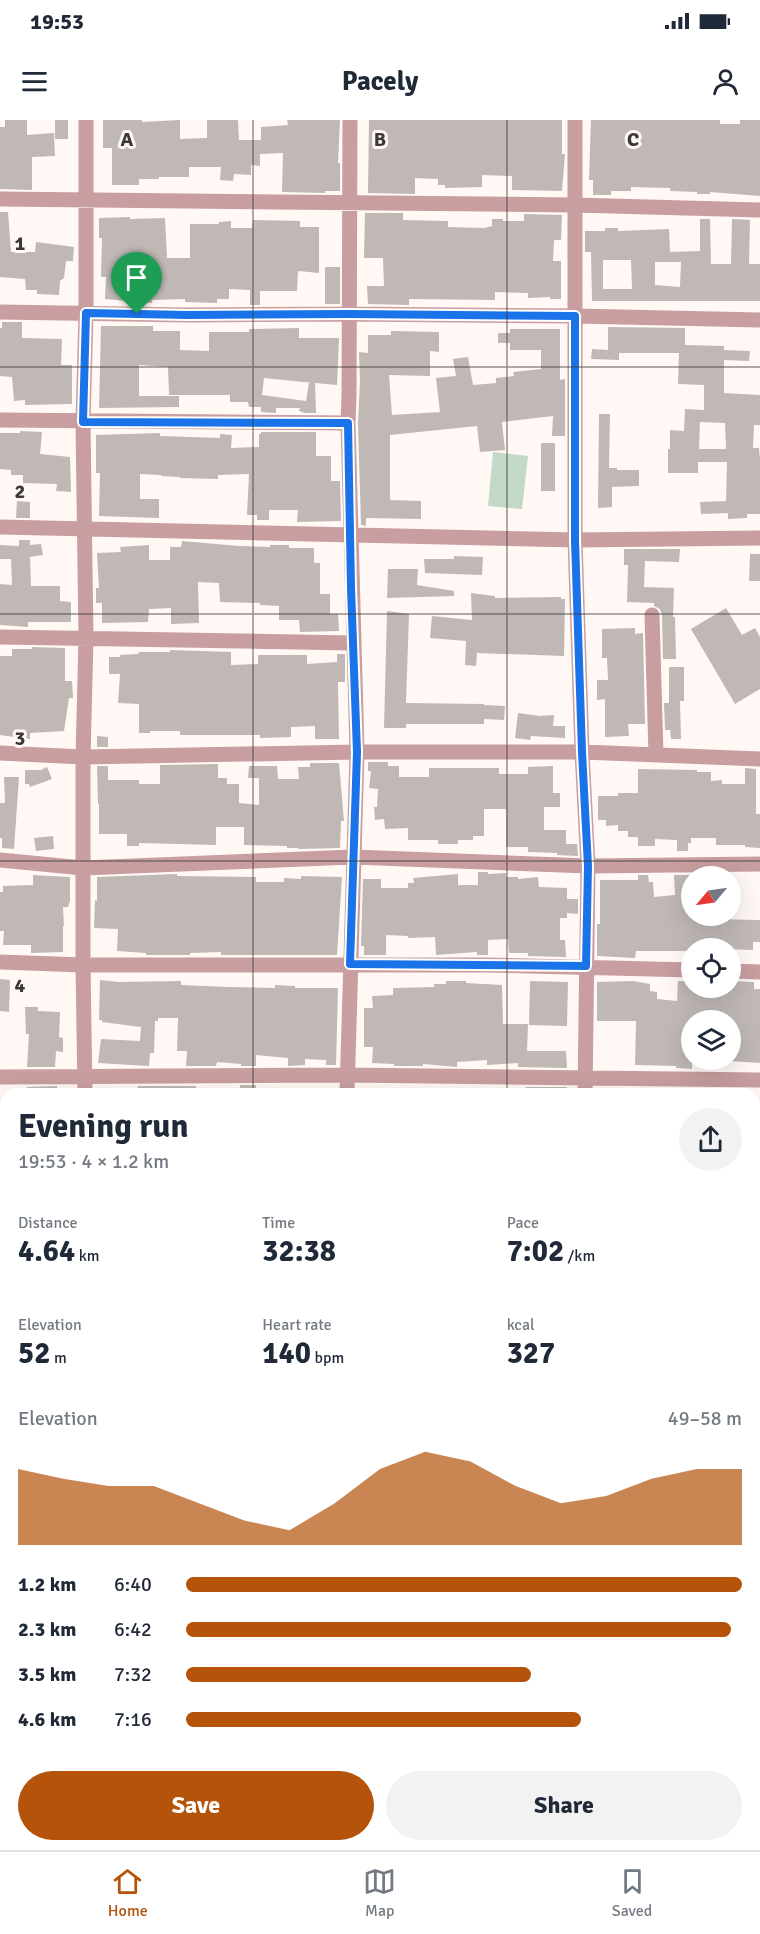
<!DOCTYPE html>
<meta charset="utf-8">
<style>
:root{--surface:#fff;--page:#f2f2f3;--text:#1f2937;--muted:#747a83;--line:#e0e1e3;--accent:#b45309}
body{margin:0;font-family:Signika,sans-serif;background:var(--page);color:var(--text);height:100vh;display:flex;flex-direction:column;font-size:22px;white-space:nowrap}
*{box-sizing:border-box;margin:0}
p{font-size:20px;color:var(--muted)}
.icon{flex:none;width:33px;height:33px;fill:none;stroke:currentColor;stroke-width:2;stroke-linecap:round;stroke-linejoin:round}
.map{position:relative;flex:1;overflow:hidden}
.side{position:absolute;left:0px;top:968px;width:760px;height:764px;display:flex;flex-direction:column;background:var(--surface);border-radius:18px 18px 0 0;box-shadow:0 6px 24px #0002}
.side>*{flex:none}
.needle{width:39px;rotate:241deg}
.tools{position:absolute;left:681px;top:746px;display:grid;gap:12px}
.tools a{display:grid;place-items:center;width:60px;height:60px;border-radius:50%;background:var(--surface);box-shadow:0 6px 24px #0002;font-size:30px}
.pin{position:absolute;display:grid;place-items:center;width:51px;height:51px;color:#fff;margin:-62px -26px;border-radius:50% 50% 50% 0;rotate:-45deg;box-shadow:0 0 6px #0007}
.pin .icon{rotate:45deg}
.round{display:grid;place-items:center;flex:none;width:63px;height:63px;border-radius:32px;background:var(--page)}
.head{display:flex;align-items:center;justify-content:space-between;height:102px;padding:0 18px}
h1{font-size:33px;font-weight:700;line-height:45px}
.stats{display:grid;grid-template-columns:repeat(3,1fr);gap:9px;height:102px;padding:6px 18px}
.stats div{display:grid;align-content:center}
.stats b{font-size:30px;font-weight:700}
.stats small{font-size:16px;font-weight:400}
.stats p{font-size:16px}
.chart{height:168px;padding:12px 18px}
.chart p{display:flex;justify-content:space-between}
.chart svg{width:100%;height:108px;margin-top:6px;fill:var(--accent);opacity:.7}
.button{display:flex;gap:12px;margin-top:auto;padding:12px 18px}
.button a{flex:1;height:69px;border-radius:36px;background:var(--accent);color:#fff;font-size:24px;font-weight:700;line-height:69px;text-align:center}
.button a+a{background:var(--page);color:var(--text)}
ul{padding:0 18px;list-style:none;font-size:20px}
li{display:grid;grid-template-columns:96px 72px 1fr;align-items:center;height:45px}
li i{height:15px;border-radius:8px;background:var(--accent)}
.status{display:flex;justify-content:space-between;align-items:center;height:42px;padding:0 30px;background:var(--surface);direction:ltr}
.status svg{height:16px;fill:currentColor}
header{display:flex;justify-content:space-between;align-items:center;height:78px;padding:0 18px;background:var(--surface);font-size:27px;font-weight:700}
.menu{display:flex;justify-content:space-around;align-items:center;height:84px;border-top:2px solid var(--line);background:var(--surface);font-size:16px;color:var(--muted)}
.menu a{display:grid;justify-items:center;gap:3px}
.menu .selected{color:var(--accent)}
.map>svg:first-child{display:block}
.green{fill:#c2d9c7}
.building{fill:#bfb8b5;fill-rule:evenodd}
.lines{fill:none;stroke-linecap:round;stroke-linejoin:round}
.minor{stroke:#c89ea0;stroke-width:15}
.route-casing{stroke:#fff;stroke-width:12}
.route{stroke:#1a73e8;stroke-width:8}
.grid{fill:none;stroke:#3b3836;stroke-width:1.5;stroke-opacity:0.55}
.grid-label{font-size:20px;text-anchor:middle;font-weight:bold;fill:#3b3836;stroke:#fff8f4;stroke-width:6;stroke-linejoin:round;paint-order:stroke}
</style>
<div class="status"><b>19:53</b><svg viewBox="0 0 49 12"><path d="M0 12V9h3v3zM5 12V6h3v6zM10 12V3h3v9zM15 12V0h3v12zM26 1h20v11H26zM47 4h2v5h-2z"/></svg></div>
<header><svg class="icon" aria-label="menu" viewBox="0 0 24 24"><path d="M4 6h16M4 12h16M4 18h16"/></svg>Pacely<svg class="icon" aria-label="person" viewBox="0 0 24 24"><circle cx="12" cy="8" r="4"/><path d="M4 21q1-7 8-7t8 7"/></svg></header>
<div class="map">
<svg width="760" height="1730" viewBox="0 0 760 1730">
<rect width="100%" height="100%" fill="#fff8f4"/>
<!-- green -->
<path class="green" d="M493,332L528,336L522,389L488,386Z"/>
<!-- building -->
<path class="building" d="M5,0H27V15L54,13L55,36L32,37V70L0,69V7H5Z
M55,0H68V19H55Z
M103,0H142V2L180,0V19L207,18V0H238L239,20H261V7L288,5L287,0H340L338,43H340V71H325V73L282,72L283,33L260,34V46L251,45V55L234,54L233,61L220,60L221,47H189V57H159V59H139V65H112V28H103Z
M369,0H562V34H565L562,71L512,70V56L482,55V67L445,68V65H438V59L415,58V74L368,73Z
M591,0H720V4H740V0H760V76L710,72V74H697V72L670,71V68L631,67V71H611V75H593V60H589Z
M0,92H8L11,132H35L36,122L74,127L73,141H66L64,158L60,161L59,175L37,174V170H26L25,159L0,157Z
M365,93H403V100L448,101V107L484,108L492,106V99H503V101H524V94L562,95L561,120H554L553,141H561V179H550V177L528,178V173L495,172V180L409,179V185L368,184L367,166H384L383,138H364Z
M130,97V99L165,98L167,138H190V104H219V102L231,101V108H252L253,100L300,101V107H319V153L298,151L297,171H260V185H250V170L229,169V179H217V183L185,182V179L152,180V183L105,179L106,157H101L102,118H99V98Z
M700,99H710L711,144H731L732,99L750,100L749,144H760V181H592L591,132H585V111H605V108H618V111L669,109L670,132L700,131ZM603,140H631L632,169H603ZM655,142H681L680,167L655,165Z
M325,147H340V184H325Z
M2,202H22V218L62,219L61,245H72V284L25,285V280L14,281L12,257L0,256V208H2Z
M101,206H153V211H180V230L209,231V212H249V209L299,208V218H339L337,265L315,263L316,293H305L299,291L300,288H276V293L261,292V287H249L248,282H230V275H169L168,247L139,245V276H179V287L99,288ZM264,258L313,263H309L306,281L262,275Z
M608,207L685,208V225L724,226V230L750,231L749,241L724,240V273L760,275V305H754L753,328H759L760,339V394H747V398L728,399V393L701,394L700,382L726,381L727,342H698V353H668V329H670V310L684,311L685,289L704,290V265L678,264L679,233H619V240L591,239L592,229L608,230ZM700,302L725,303L726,329H699Z
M510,209H560V260L565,259V316H552L553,296L502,302L505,330L480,332L477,306L390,315V380L421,381V399L366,398V406L361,405L358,303L360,261L359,232L368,233V215H391V211L439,212V232L430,231V256L389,255L392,295L440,292L436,258L456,256L453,239L468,237L473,265L496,263V258L514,256L513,252L541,249V230H510V223H498V213H510Z
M599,294H610L609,348H617V350H639V366L612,367V387L598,388Z
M20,311L42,312L40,334L70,337L71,372L56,371L57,364L23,363V355H11V350L0,349V313H20Z
M261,312H316V336H331V361H340L341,401L297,402L298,390H269V400H257V395H247L249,354L218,355V359L180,358V357L161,356V355L140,354V379H159V398L99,396L100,353H96V315L160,313V316L220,318V314L232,315L231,328L259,327V314H261Z
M541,323H555V371H541Z
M17,381L30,382V398H16Z
M19,420H30V425L41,424L43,435L30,437L31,466H60V481L71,482V502H28V507L0,505V464L12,465L11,439H0V425L19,426Z
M182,421L239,426L270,427V425H289V428H314V443H320V474H330V494H338L339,511L300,512L299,500H279V486L260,485V483L220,482L219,463L198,462L199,503L171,504V488L149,489L148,502L102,503V483H96V468H99L97,433L121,432L120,427L149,425V440H170V427H181Z
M624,429H680L679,442L645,441L644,467L674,468L673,497H675L676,539H663L662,495L660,489L654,486V483L627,482L628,445H624Z
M750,434H760V461H749Z
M454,436L483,437L482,455L425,453L424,439H454Z
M388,449H418L417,465L454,471V476L387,478Z
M471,473L495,476V478L561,477V479H565L564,536L477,533L476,546L465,545L466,521L430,518L432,496L472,500Z
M726,488L742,515L755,508L760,517V569L735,584L691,509Z
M387,491L409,494L406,583L484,584V585L505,586L504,600L484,599V604H406V608H384Z
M635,508V514L643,513L645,604H628L629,616L605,617V579L597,580V560H608L607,538H602V509Z
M32,527L65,528V561H72L73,578H69L64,611L30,613V619L0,615V536H12V529H32Z
M170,530L231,532V545L258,544V535H307V544L337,542V534H345V562H338L339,619H315V606L291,607V617L260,618V615H180V611H150V613H139V584L118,583L120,554H109V537H120V535L138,534L139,532H170Z
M669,547H684V581H680L681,619H671L670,610H665L664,583H669Z
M518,593L540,596L554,595L553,606H565V618L531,616L530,620L515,618Z
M97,616L108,617V627H97Z
M368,642H388V646H399V657H429V648H499V654H528V647L553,646V673H560V687H544V710H566V724H577L578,736L557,735V733L528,732V727H506V689H484V716H473V720H458V724H438V720H408V708L385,709L384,699L375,700L374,687H377L378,669L369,668L371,651H368Z
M310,643H339L344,701H341L340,728L298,729V728H287V726L244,725V707H216V725L139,723V726H127V714H99V684H98L97,646H108V660H139V664H160V645L218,644V658H227V664H239V683L259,685V658H248L249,646H277L278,659H299L298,647H310Z
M47,647L52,659L30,667L29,664H25V650H41Z
M745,648L756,649V694H760V728L745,727V725H716V718H691V723H688V731H677V720L655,719V726H638V717H628V711H618V705L606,706V700H598V676H618V673H638V649L697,650V652H711V661L722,660V664H745Z
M4,657H19L14,729L2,728V718H0V683H5Z
M53,716L54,729L36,731L34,718Z
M478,752H488V754L506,753V757H518V759L538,757L539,767L567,768V779H578V794L567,793V798H560V820H565L566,837L528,836V833H509L508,819L488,820V835H477V832L436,835L435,817L408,818V816L386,815V835H364V826H361L363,759H381V768H408V763H414L413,758L458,754V765H478Z
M177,754V756L256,757V762H284V758L301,759V756L342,757L337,835H221V832L190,833V835H146V833L117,831L118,809L94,808L95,780L97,781V757Z
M33,755L70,757V781L68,787H63L64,806H63V832L31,833V825H3L4,811H0V772H3V766L33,765Z
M638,755H648L649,762H653L654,777L675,775L674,755H692V795H714V799L760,800V822H753V830L692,828V831H636L635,838L597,836V804H600V760H638Z
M0,859L10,860L9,892L0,891Z
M100,860L118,862L181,861V865L229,867L275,868V865L295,866V868H338L336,945H326V940L305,939V945L288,946V938L256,935V946H241V944L217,942L216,946H186L187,931H177L178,898H158V901H155L154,933H150L149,946L98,943L101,919L140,921L141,907L102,902V900H99Z
M446,861H466V863L502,865L503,904H528L527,931H566L567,948L518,947V943L487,945V940L457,942V947L423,944V946H394V944L372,943L373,927H364V888H373L372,876L393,875V868L434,867V864H446Z
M530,861L568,862L567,906L529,905Z
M633,861L650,864V871L657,872V879L677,881L678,861H692V867H730V861L754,862V869H760V943L730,941V900H692V949L676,948V946L635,945L636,901H597V862Z
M25,887H38V891L60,892L59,917L63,918V932L56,931L55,947H27L29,914H26Z
M240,965H256V974H240Z
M57,966V974H27V967Z
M138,966H196V974H137Z
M526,967H567V974H526Z"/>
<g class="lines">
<!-- minor -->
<path class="minor" d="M575,0V420L582,632L588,746L585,974
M0,79L574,85L760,90
M0,192L188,195L349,194L575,196L760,200
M0,300L348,303
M0,407L575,420L760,418
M652,495L656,635
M0,517L352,523
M0,633L83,637L357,632H582L760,639
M0,740L83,748L353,737L588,746L760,744
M0,842L83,845H486L692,850
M730,851L760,852
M0,957L347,955L760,960
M85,974L83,845V637L86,519L83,302L86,193V0
M347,974L357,632L348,303L349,276L350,0
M0,1068H6
M754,1071H760
M0,1178H6
M754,1182H760
M0,1282H6
M754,1290H760
M0,1396H6
M754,1399L760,1398
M0,1506H6
M754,1508H760
M754,1616H760
M0,1620H6
M0,1722L6,1723
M387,1725L760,1727
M81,1730V1725
M356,1730V1725"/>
</g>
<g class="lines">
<!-- route casing -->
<g class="route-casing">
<path id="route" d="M86,193L188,195L349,194L575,196V420L582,632L588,746L586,846L350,844L357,632L351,468L348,303L83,302Z"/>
</g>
<!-- route -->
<use href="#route" class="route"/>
</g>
<!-- grid -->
<path class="grid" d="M253,0V974M507,0V974M0,247H760M0,494H760M0,741H760M0,989H6M754,989H760M0,1236H6M754,1236H760M0,1483H6M754,1483H760M253,1725V1730M507,1725V1730"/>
<g class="grid-label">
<text x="127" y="26">A</text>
<text x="380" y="26">B</text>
<text x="633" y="26">C</text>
<text x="20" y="130">1</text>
<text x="20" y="378">2</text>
<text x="20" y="625">3</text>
<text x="20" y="872">4</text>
</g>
</svg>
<div class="tools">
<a><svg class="needle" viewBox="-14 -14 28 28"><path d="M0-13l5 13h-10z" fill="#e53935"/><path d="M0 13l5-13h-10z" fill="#747a83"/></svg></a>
<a><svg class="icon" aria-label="locate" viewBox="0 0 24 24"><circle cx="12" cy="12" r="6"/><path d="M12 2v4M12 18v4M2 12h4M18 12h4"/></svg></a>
<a><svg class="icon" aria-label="layers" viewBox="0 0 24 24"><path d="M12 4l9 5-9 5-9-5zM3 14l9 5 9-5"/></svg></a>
</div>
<div class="pin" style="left:137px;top:194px;background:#1e9e55"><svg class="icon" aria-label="arrive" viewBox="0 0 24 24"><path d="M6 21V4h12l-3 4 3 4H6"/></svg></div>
<section class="side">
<div class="head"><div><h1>Evening run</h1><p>19:53 · 4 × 1.2 km</p></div><a class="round"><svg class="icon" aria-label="share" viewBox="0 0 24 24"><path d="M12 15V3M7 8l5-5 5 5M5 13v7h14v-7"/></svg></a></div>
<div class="stats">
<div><p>Distance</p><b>4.64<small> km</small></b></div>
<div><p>Time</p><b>32:38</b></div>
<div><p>Pace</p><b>7:02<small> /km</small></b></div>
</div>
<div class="stats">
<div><p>Elevation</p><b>52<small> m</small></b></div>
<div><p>Heart rate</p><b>140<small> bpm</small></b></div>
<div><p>kcal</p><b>327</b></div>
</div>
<div class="chart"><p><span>Elevation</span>49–58 m</p>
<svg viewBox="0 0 160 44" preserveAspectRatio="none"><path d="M0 44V13L10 17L20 20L30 20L40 27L50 34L60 38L70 27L80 13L90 6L100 10L110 20L120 27L130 24L140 17L150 13L160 13V44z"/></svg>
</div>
<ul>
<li><b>1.2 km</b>6:40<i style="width:100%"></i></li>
<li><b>2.3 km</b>6:42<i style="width:98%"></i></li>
<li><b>3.5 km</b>7:32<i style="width:62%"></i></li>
<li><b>4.6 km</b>7:16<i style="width:71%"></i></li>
</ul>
<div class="button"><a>Save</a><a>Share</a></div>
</section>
</div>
<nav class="menu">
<a class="selected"><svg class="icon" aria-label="home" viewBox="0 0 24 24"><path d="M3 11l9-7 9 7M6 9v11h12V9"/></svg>Home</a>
<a><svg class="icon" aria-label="map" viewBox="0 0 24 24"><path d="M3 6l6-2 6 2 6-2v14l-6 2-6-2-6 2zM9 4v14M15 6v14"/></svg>Map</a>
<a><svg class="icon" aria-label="saved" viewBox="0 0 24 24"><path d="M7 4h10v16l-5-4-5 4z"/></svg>Saved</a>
</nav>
